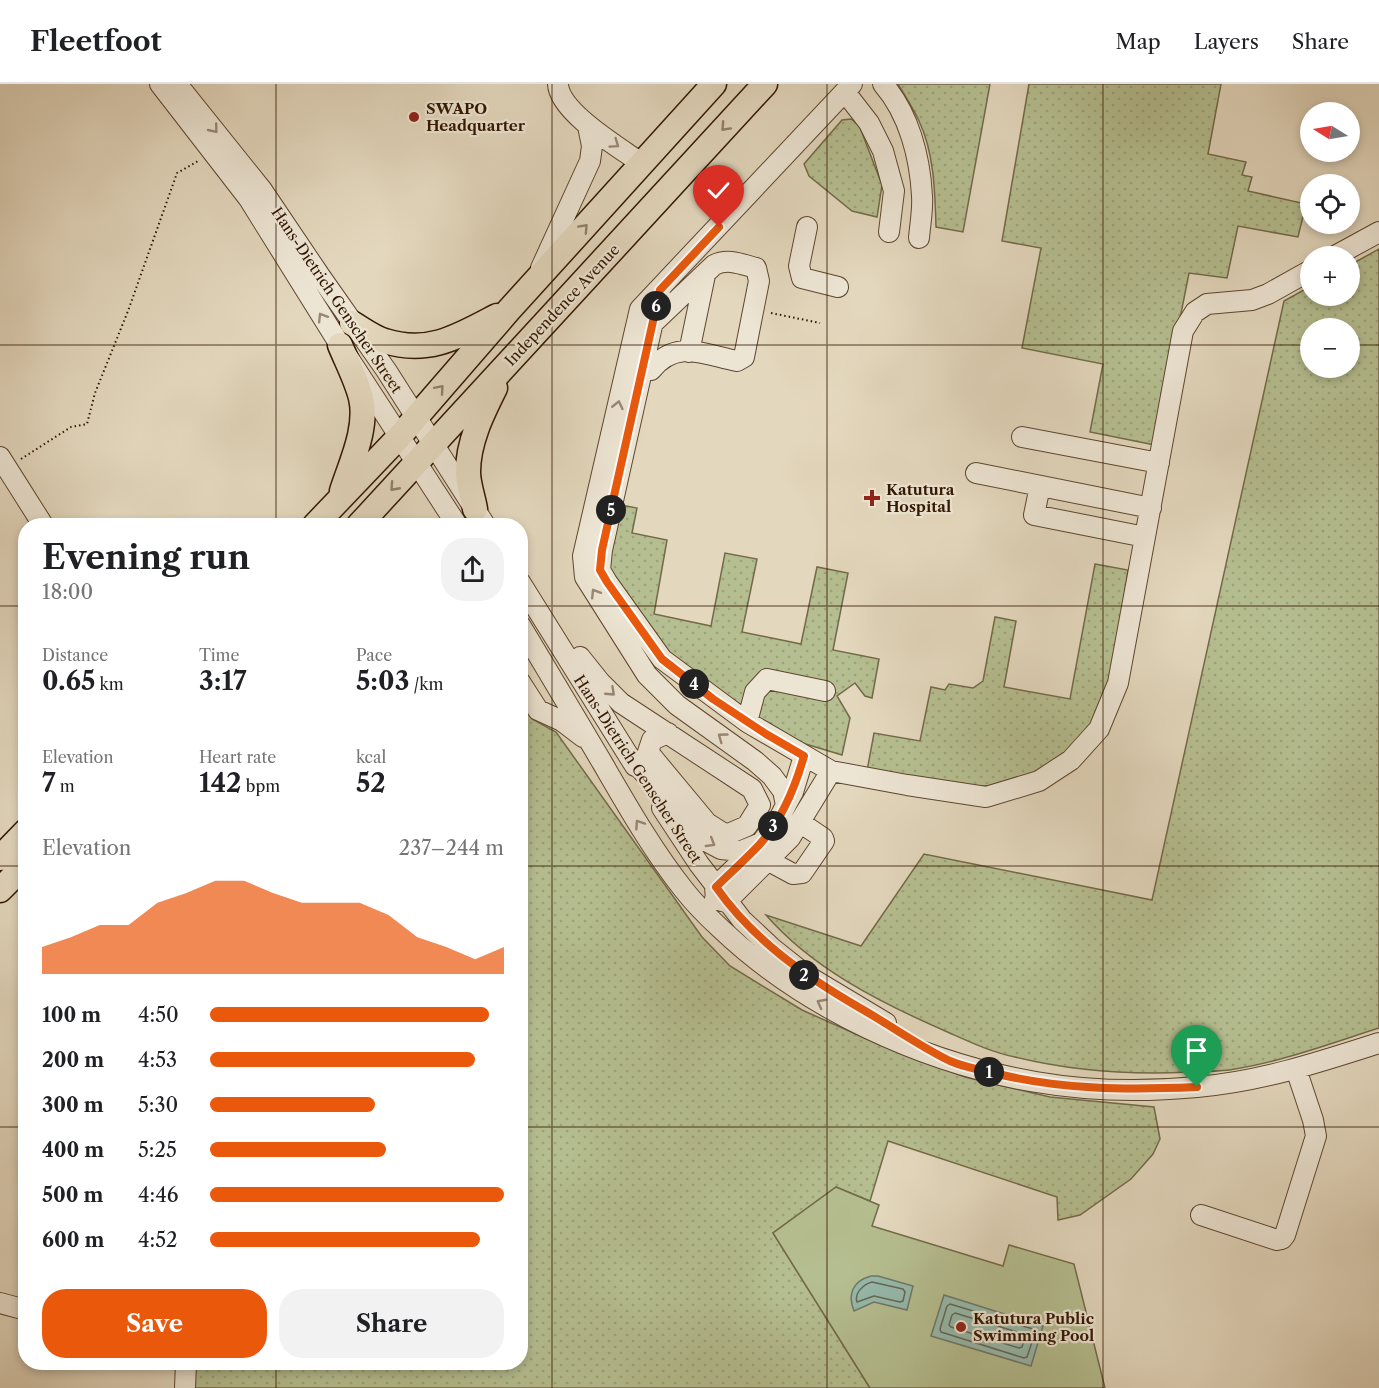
<!DOCTYPE html>
<meta charset="utf-8">
<style>
:root{--surface:#fff;--page:#f2f2f2;--text:#202124;--muted:#757577;--line:#e0e0e0;--accent:#ea580c}
body{margin:0;font-family:"Libre Caslon Text",serif;background:var(--page);color:var(--text);height:100vh;display:flex;flex-direction:column;font-size:22px;white-space:nowrap}
*{box-sizing:border-box;margin:0}
p{font-size:20px;color:var(--muted)}
.icon{flex:none;width:33px;height:33px;fill:none;stroke:currentColor;stroke-width:2;stroke-linecap:round;stroke-linejoin:round}
.map{position:relative;flex:1;overflow:hidden}
.details{position:absolute;left:18px;top:434px;width:510px;height:852px;display:flex;flex-direction:column;background:var(--surface);border-radius:24px;box-shadow:0 3px 9px #0003}
.details>*{flex:none}
.needle{width:39px;rotate:281deg}
.fabs{position:absolute;left:1300px;top:18px;display:grid;gap:12px}
.fabs a{display:grid;place-items:center;width:60px;height:60px;border-radius:50%;background:var(--surface);box-shadow:0 3px 9px #0003;font-size:30px}
.pin{position:absolute;display:grid;place-items:center;width:51px;height:51px;color:#fff;margin:-62px -26px;border-radius:50% 50% 50% 0;rotate:-45deg;box-shadow:0 0 6px #0007}
.pin .icon{rotate:45deg}
.km{position:absolute;width:30px;height:30px;margin:-15px;border-radius:50%;background:#222;color:#fff;font-size:16px;line-height:30px;text-align:center}
.round{display:grid;place-items:center;flex:none;width:63px;height:63px;border-radius:24px;background:var(--page)}
.head{display:flex;align-items:center;justify-content:space-between;height:102px;padding:0 24px}
h1{font-size:33px;font-weight:700;line-height:45px}
.stats{display:grid;grid-template-columns:repeat(3,1fr);gap:9px;height:102px;padding:6px 24px}
.stats div{display:grid;align-content:center}
.stats b{font-size:26px;font-weight:700}
.stats small{font-size:16px;font-weight:400}
.stats p{font-size:16px}
.chart{height:168px;padding:12px 24px}
.chart p{display:flex;justify-content:space-between}
.chart svg{width:100%;height:108px;margin-top:6px;fill:var(--accent);opacity:.7}
.action{display:flex;gap:12px;margin-top:auto;padding:12px 24px}
.action a{flex:1;height:69px;border-radius:24px;background:var(--accent);color:#fff;font-size:24px;font-weight:700;line-height:69px;text-align:center}
.action a+a{background:var(--page);color:var(--text)}
ul{padding:0 24px;list-style:none;font-size:20px}
li{display:grid;grid-template-columns:96px 72px 1fr;align-items:center;height:45px}
li i{height:15px;border-radius:8px;background:var(--accent)}
header{display:flex;align-items:center;gap:36px;box-sizing:border-box;height:84px;padding:0 30px;background:var(--surface);border-bottom:2px solid var(--line)}
header strong{font-size:28px}
nav{display:flex;gap:33px;margin-inline-start:auto;font-size:21px}
.map>svg:first-child{display:block}
.grass{fill:url(#grass-dots);stroke:#736a48;stroke-width:1.5;fill-rule:evenodd}
.park{fill:#b5be90;stroke:#736a48;stroke-width:1.5}
.water{fill:#96baac;stroke:#6e7867;stroke-width:1.5}
.lines{fill:none;stroke-linecap:round;stroke-linejoin:round}
.shore{stroke:#646856;stroke-width:1.5}
.minor-casing{stroke:#5e462f;stroke-width:22}
.major-casing{stroke:#311600;stroke-width:27}
.path{stroke:#311600;stroke-width:2;stroke-dasharray:1.5 3;stroke-linecap:butt}
.minor{stroke:#ede5d4;stroke-width:20}
.major{stroke:#e3d7bd;stroke-width:24}
.oneway{stroke:#938068}
.oneway2{stroke:#988875}
.route-casing{stroke:#fff;stroke-width:12}
.route{stroke:#ea580c;stroke-width:8}
.grid{fill:none;stroke:#311600;stroke-width:1.5;stroke-opacity:0.55}
.poi-dot{fill:#8f2418;stroke:#ede5d4;stroke-width:2}
.labels{text-anchor:middle;dominant-baseline:central;stroke-width:4.5;stroke-linejoin:round;paint-order:stroke}
.poi-label{font-size:15px;font-weight:bold;fill:#311600;stroke:#ede5d4;text-anchor:start}
.street-label{font-size:15px;fill:#311600;stroke:#ede5d4}
</style>
<header>
<strong>Fleetfoot</strong>
<nav><a>Map</a><a>Layers</a><a>Share</a></nav>
</header>
<div class="map">
<svg width="1379" height="1304" viewBox="0 0 1379 1304">
<defs>
<pattern id="grass-dots" width="8" height="8" patternUnits="userSpaceOnUse" patternTransform="scale(1.5)"><rect width="8" height="8" fill="#b5be90"/><path d="M2 2h.1M6 6h.1" fill="none" stroke="#9ca37a" stroke-width="1.8" stroke-linecap="round"/></pattern>
</defs>
<rect width="100%" height="100%" fill="#e3d7bd"/>
<filter id="stains"><feTurbulence type="fractalNoise" baseFrequency=".00333" numOctaves="4"/><feColorMatrix values="0 0 0 0 .2 0 0 0 0 .09 0 0 0 0 .02 0 0 0 .5 -.17"/></filter>
<radialGradient id="worn" r=".72"><stop offset=".6" stop-color="#630" stop-opacity="0"/><stop offset="1" stop-color="#630" stop-opacity=".3"/></radialGradient>
<!-- grass -->
<path class="grass" d="M898,0H990L963,148L936,143C935,108 934,68 919,37C913,24 905,12 898,0Z
M1029,0H1221L1208,70L1246,78L1242,91L1252,93L1248,107L1306,120L1298,153L1238,142L1227,194L1189,189L1155,361L1090,348L1103,280L1022,264L1041,164L1002,157Z
M851,35L859,41L882,101L877,133L852,127L809,92L804,80L842,36Z
M1379,165V944C1332,959 1284,977 1235,985C1221,988 1205,987 1190,988C1131,991 1072,987 1015,973C990,968 966,956 943,946C879,918 812,884 766,831L861,862L924,770L1152,816L1284,217L1311,202V212H1350V181ZM1311,244H1350V284H1311Z
M621,421L637,424L632,449L667,456L654,530L711,542L725,469L757,475L742,548L801,560L817,483L848,489L833,566L879,575L872,614L865,612L855,599L837,612L850,634L842,671L799,658L742,626L670,570L616,500L610,485L611,468Z
M1095,480L1128,486L1112,597L1091,639L1065,669L1037,690L988,702H957L867,687L874,649L920,657L931,603L945,606L949,600L973,604L983,597L995,533L1016,537L1004,603L1070,615Z
M521,616L532,635L556,648L702,853L730,882L802,926L878,960L965,993L1050,1013L1154,1023L1160,1055L1153,1070L1131,1095L1080,1131L1058,1136L1057,1113L888,1057L870,1117L836,1103L773,1149L870,1304H185L186,1278H520Z"/>
<!-- park -->
<path class="park" d="M836,1103L879,1121L872,1142L1003,1182L1009,1161L1074,1180L1105,1304H870L773,1149Z"/>
<!-- water -->
<path class="water" d="M871,1192H878L913,1202L907,1226L874,1218L854,1227C847,1210 853,1197 871,1192Z
M944,1211L1043,1242L1031,1282L931,1252Z"/>
<g class="lines">
<!-- shore -->
<path class="shore" d="M872,1198L903,1205L905,1208L903,1217L900,1218L874,1212L857,1218C854,1209 864,1200 872,1198Z
M950,1220L1033,1245L1035,1249L1027,1273L1024,1274L941,1248L940,1245L947,1222Z
M955,1229L1024,1250L1025,1253L1022,1263L1019,1264L951,1243L949,1241L952,1231Z"/>
<!-- minor casing -->
<g class="minor-casing">
<path id="minor" d="M160,0L249,115L340,261L457,441
M177,0L262,106L320,192L386,286L485,441
M558,0C559,28 620,64 641,79
M883,0C909,30 920,73 922,112C923,126 920,141 919,154
M845,8L869,39L883,67L894,107L889,148
M807,143L799,182L802,194L838,203
M1335,172L1379,148
M541,184L590,77L592,62L588,42
M660,206L602,466L600,486L607,498L662,575L747,638L831,687L907,701L986,713L1039,697L1071,676L1099,645L1118,599L1183,247L1195,228L1207,220L1252,216L1268,210L1311,186
M689,268L705,191
M651,286C676,255 703,270 737,277L744,273L759,197L756,184C741,180 728,174 714,181L652,240
M1022,353L1159,379
M0,373L43,441
M976,389L1151,424
M1040,402L1034,431L1145,453
M520,498L635,682
M520,541C548,587 575,633 603,680C628,723 653,767 684,806C695,820 708,833 721,845C804,924 923,979 1036,998C1088,1007 1144,1008 1197,1003C1259,998 1320,978 1379,959
M580,573L600,598L621,619L752,705L760,721L747,742L726,751L707,739L648,668L652,656L668,649
M520,598L538,626L562,637L583,653
M747,638L755,608L767,595L825,607
M628,671L704,756L721,765L741,767L761,759L778,737L786,721L783,707L772,692L755,677L677,621L647,591L585,493L583,472L640,225L852,0
M786,721L793,708L804,672
M662,724L699,780L742,836L772,864L806,891L886,939
M769,777L793,790L802,789L824,757L823,754L801,739
M715,815L726,818L790,754L831,687
M716,816L715,803L758,762
M1201,1131L1277,1156L1282,1155L1285,1151L1316,1052L1313,1036L1296,985
M0,1219L26,1226
M185,1304L186,1278"/>
</g>
<!-- major casing -->
<g class="major-casing">
<path id="major" d="M352,239C362,245 374,254 385,257C429,271 459,252 497,232
M340,261C347,278 357,297 361,314C368,344 351,379 342,407
M475,425C473,413 468,400 468,388C468,358 482,330 495,304
M315,441L399,353L509,226L714,0
M359,441L765,0
M0,774L26,747
M0,806L26,780"/>
</g>
<!-- path -->
<path class="path" d="M771,229L820,239
M21,375L71,343L87,340L95,309L128,227L177,89L198,77"/>
<!-- minor -->
<use href="#minor" class="minor"/>
<!-- major -->
<use href="#major" class="major"/>
</g>
<!-- one-way arrows -->
<defs><path id="oneway-chevron" d="M-2-3.5L2.5 0L-2 3.5" fill="none" stroke-width="1.6" stroke-linecap="round" stroke-linejoin="round" transform="scale(1.5)"/></defs>
<g class="oneway">
<use href="#oneway-chevron" transform="translate(725 43) rotate(133)"/>
<use href="#oneway-chevron" transform="translate(584 144) rotate(-47)"/>
<use href="#oneway-chevron" transform="translate(440 305) rotate(-49)"/>
<use href="#oneway-chevron" transform="translate(394 403) rotate(132)"/>
</g>
<g class="oneway2">
<use href="#oneway-chevron" transform="translate(214 45) rotate(51)"/>
<use href="#oneway-chevron" transform="translate(615 60) rotate(35)"/>
<use href="#oneway-chevron" transform="translate(322 233) rotate(-122)"/>
<use href="#oneway-chevron" transform="translate(618 321) rotate(-77)"/>
<use href="#oneway-chevron" transform="translate(595 509) rotate(-122)"/>
<use href="#oneway-chevron" transform="translate(611 608) rotate(43)"/>
<use href="#oneway-chevron" transform="translate(722 653) rotate(-144)"/>
<use href="#oneway-chevron" transform="translate(639 740) rotate(-124)"/>
<use href="#oneway-chevron" transform="translate(711 759) rotate(31)"/>
<use href="#oneway-chevron" transform="translate(821 919) rotate(-152)"/>
</g>
<g class="lines">
<!-- route casing -->
<g class="route-casing">
<path id="route" d="M719,143L660,206L602,466L600,486L607,498L662,575L713,615L766,650L804,672C795,704 782,735 760,760C746,775 730,789 716,803C753,856 805,892 860,924C890,941 919,962 950,977C964,983 980,986 994,989C1061,1006 1128,1006 1197,1003"/>
</g>
<!-- route -->
<use href="#route" class="route"/>
</g>
<!-- grid -->
<path class="grid" d="M276,0V441M552,0V1304M827,0V1304M1103,0V1304M0,261H1311M1350,261H1379M0,522H26M520,522H1379M0,782H26M520,782H1379M0,1043H26M520,1043H1379M276,1278V1304"/>
<!-- markers -->
<g class="poi-dot">
<circle cx="414" cy="33" r="6"/>
<path d="M869 405h6v6h6v6h-6v6h-6v-6h-6v-6h6z"/>
<circle cx="961" cy="1243" r="6"/>
</g>
<g class="labels">
<!-- poi labels -->
<g class="poi-label">
<text x="426" y="24">SWAPO<tspan x="426" dy="17">Headquarter</tspan></text>
<text x="886" y="405">Katutura<tspan x="886" dy="17">Hospital</tspan></text>
<text x="973" y="1234">Katutura Public<tspan x="973" dy="17">Swimming Pool</tspan></text>
</g>
<!-- street labels -->
<g class="street-label">
<text transform="translate(337 216) rotate(56)">Hans-Dietrich Genscher Street</text>
<text transform="translate(562 221) rotate(-47)">Independence Avenue</text>
<text transform="translate(638 685) rotate(57)">Hans-Dietrich Genscher Street</text>
</g>
</g>
<rect width="100%" height="100%" filter="url(#stains)"/>
<rect width="100%" height="100%" fill="url(#worn)"/>
</svg>
<div class="fabs">
<a><svg class="needle" viewBox="-14 -14 28 28"><path d="M0-13l5 13h-10z" fill="#e53935"/><path d="M0 13l5-13h-10z" fill="#757577"/></svg></a>
<a><svg class="icon" aria-label="locate" viewBox="0 0 24 24"><circle cx="12" cy="12" r="6"/><path d="M12 2v4M12 18v4M2 12h4M18 12h4"/></svg></a>
<a>+</a>
<a>−</a>
</div>
<div class="pin" style="left:1197px;top:1003px;background:#1e9e55"><svg class="icon" aria-label="arrive" viewBox="0 0 24 24"><path d="M6 21V4h12l-3 4 3 4H6"/></svg></div>
<div class="pin" style="left:719px;top:143px;background:#d93025"><svg class="icon" aria-label="check" viewBox="0 0 24 24"><path d="M5 12l5 5 9-10"/></svg></div>
<b class="km" style="left:989px;top:988px">1</b>
<b class="km" style="left:804px;top:891px">2</b>
<b class="km" style="left:773px;top:742px">3</b>
<b class="km" style="left:694px;top:600px">4</b>
<b class="km" style="left:611px;top:426px">5</b>
<b class="km" style="left:656px;top:222px">6</b>
<section class="details">
<div class="head"><div><h1>Evening run</h1><p>18:00</p></div><a class="round"><svg class="icon" aria-label="share" viewBox="0 0 24 24"><path d="M12 15V3M7 8l5-5 5 5M5 13v7h14v-7"/></svg></a></div>
<div class="stats">
<div><p>Distance</p><b>0.65<small> km</small></b></div>
<div><p>Time</p><b>3:17</b></div>
<div><p>Pace</p><b>5:03<small> /km</small></b></div>
</div>
<div class="stats">
<div><p>Elevation</p><b>7<small> m</small></b></div>
<div><p>Heart rate</p><b>142<small> bpm</small></b></div>
<div><p>kcal</p><b>52</b></div>
</div>
<div class="chart"><p><span>Elevation</span>237–244 m</p>
<svg viewBox="0 0 160 44" preserveAspectRatio="none"><path d="M0 44V33L10 29L20 24L30 24L40 15L50 11L60 6L70 6L80 11L90 15L100 15L110 15L120 20L130 29L140 33L150 38L160 33V44z"/></svg>
</div>
<ul>
<li><b>100 m</b>4:50<i style="width:95%"></i></li>
<li><b>200 m</b>4:53<i style="width:90%"></i></li>
<li><b>300 m</b>5:30<i style="width:56%"></i></li>
<li><b>400 m</b>5:25<i style="width:60%"></i></li>
<li><b>500 m</b>4:46<i style="width:100%"></i></li>
<li><b>600 m</b>4:52<i style="width:92%"></i></li>
</ul>
<div class="action"><a>Save</a><a>Share</a></div>
</section>
</div>
